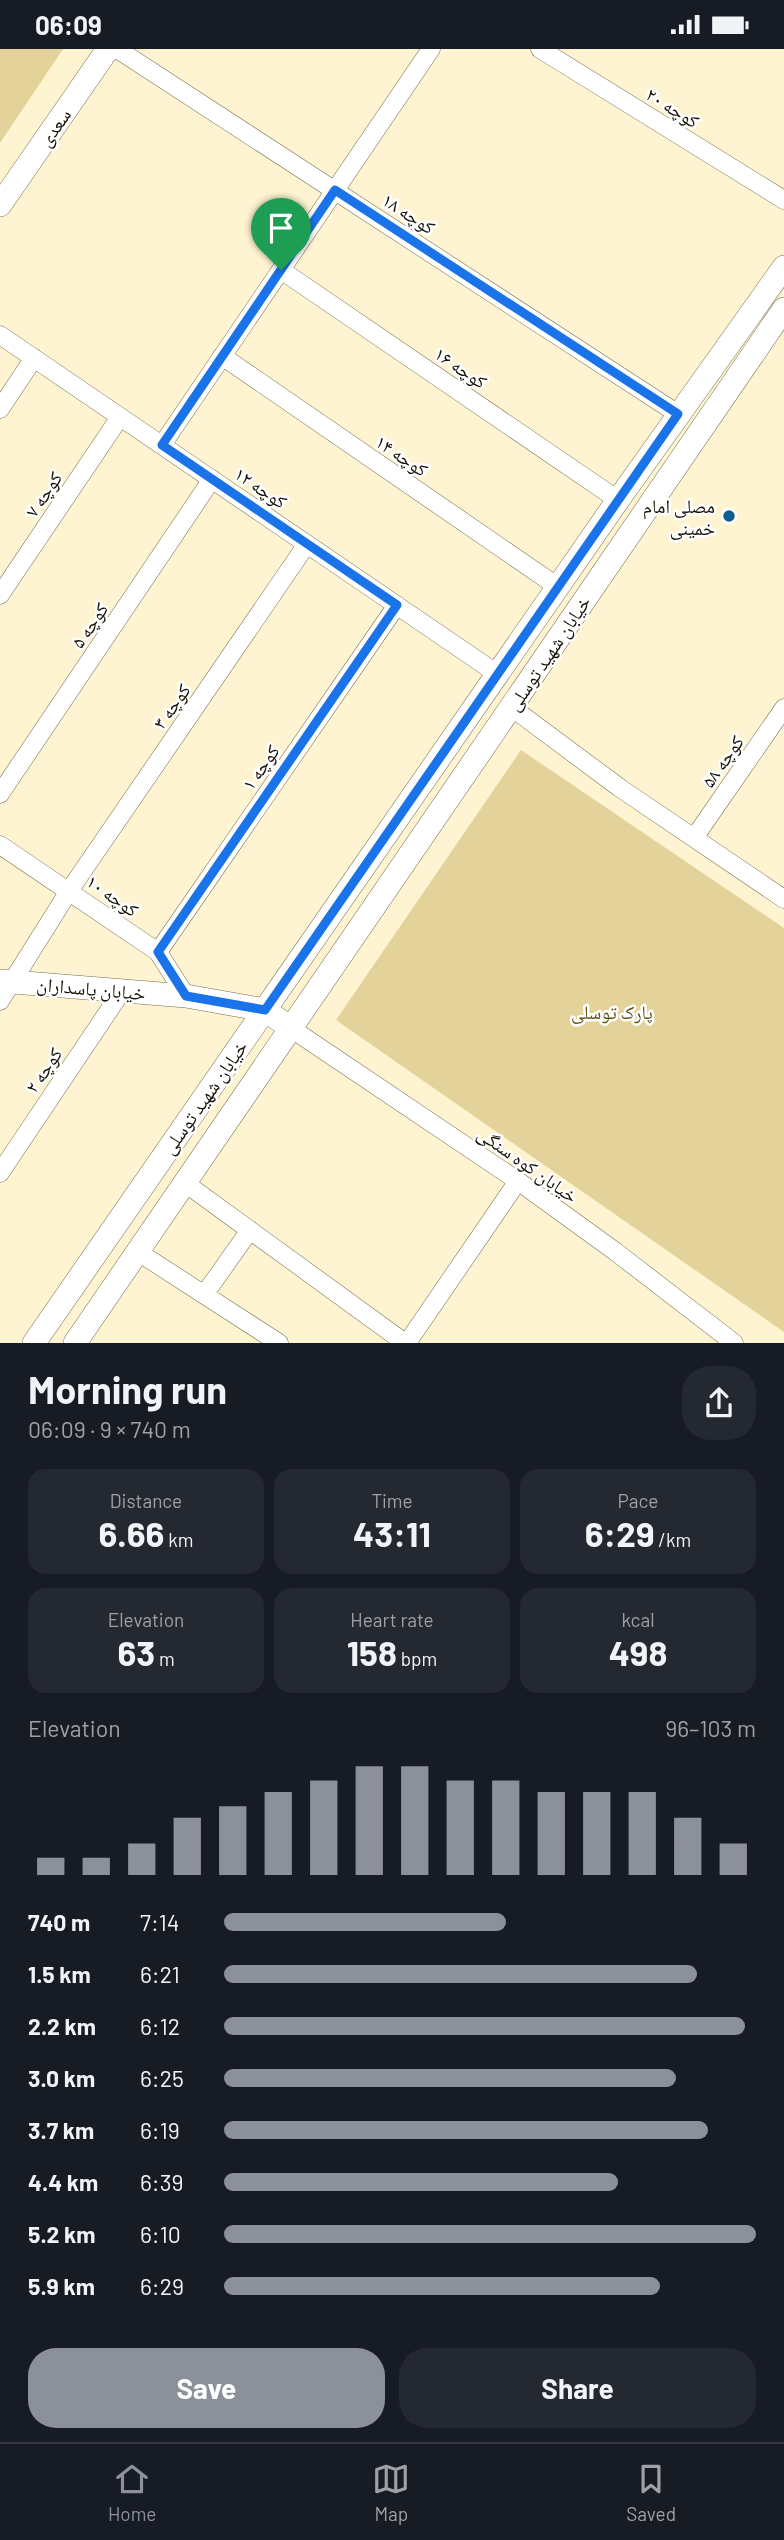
<!DOCTYPE html>
<meta charset="utf-8">
<style>
:root{--surface:#171b24;--page:#242831;--text:#f1f3f6;--muted:#9ea1a6;--line:#363941;--accent:#8c9099}
body{margin:0;font-family:Barlow,"Noto Naskh Arabic",sans-serif;background:var(--page);color:var(--text);height:100vh;display:flex;flex-direction:column;font-size:26px;white-space:nowrap}
*{box-sizing:border-box;margin:0}
p{font-size:23px;color:var(--muted)}
.icon{flex:none;width:38px;height:38px;fill:none;stroke:currentColor;stroke-width:2;stroke-linecap:round;stroke-linejoin:round}
.map{position:relative;height:1294px;overflow:hidden}
.drawer{display:flex;flex-direction:column;background:var(--surface);flex:1}
.drawer>*{flex:none}
.pin{position:absolute;display:grid;place-items:center;width:60px;height:60px;color:#fff;margin:-72px -30px;border-radius:50% 50% 50% 0;rotate:-45deg;box-shadow:0 0 7px #0007}
.pin .icon{rotate:45deg}
.round{display:grid;place-items:center;flex:none;width:74px;height:74px;border-radius:28px;background:var(--page)}
.headline{display:flex;align-items:center;justify-content:space-between;height:119px;padding:0 28px}
h1{font-size:38px;font-weight:700;line-height:52px}
.figures{display:grid;grid-template-columns:repeat(3,1fr);gap:10px;height:119px;padding:7px 28px}
.figures div{display:grid;align-content:center;border-radius:18px;background:var(--page);text-align:center}
.figures b{font-size:35px;font-weight:700}
.figures small{font-size:19px;font-weight:400}
.figures p{font-size:19px}
.chart{height:196px;padding:14px 28px}
.chart p{display:flex;justify-content:space-between}
.chart svg{width:100%;height:126px;margin-top:7px;stroke:var(--accent);stroke-width:6}
.primary-button{display:flex;gap:14px;margin-top:auto;padding:14px 28px}
.primary-button a{flex:1;height:80px;border-radius:28px;background:var(--accent);color:#fff;font-size:28px;font-weight:700;line-height:80px;text-align:center}
.primary-button a+a{background:var(--page);color:var(--text)}
ul{padding:0 28px;list-style:none;font-size:23px}
li{display:grid;grid-template-columns:112px 84px 1fr;align-items:center;height:52px}
li i{height:18px;border-radius:9px;background:var(--accent)}
.status{display:flex;justify-content:space-between;align-items:center;height:49px;padding:0 35px;background:var(--surface);direction:ltr}
.status svg{height:19px;fill:currentColor}
.dock{display:flex;justify-content:space-around;align-items:center;height:98px;border-top:2px solid var(--line);background:var(--surface);font-size:19px;color:var(--muted)}
.dock a{display:grid;justify-items:center;gap:4px}
.dock .on{color:var(--accent)}
.map>svg:first-child{display:block}
.green{fill:#e4d29b}
.lines{fill:none;stroke-linecap:round;stroke-linejoin:round}
.minor-casing{stroke:#766c4d;stroke-width:19}
.tertiary-casing{stroke:#766c4d;stroke-width:24}
.minor{stroke:#fff;stroke-width:18}
.tertiary{stroke:#fff;stroke-width:23}
.route-casing{stroke:#fff;stroke-width:14}
.route{stroke:#1a73e8;stroke-width:9}
.poi-dot{fill:#0b5f90;stroke:#fff;stroke-width:2.5}
.labels{text-anchor:middle;dominant-baseline:central;stroke-width:5;stroke-linejoin:round;paint-order:stroke}
.street-label{font-size:19px;fill:#161206;stroke:#fff}
.poi-label{font-size:19px;fill:#161206;stroke:#fff;text-anchor:end}
.park-label{font-size:19px;fill:#625218;stroke:#fff}
</style>
<div class="status"><b>06:09</b><svg viewBox="0 0 49 12"><path d="M0 12V9h3v3zM5 12V6h3v6zM10 12V3h3v9zM15 12V0h3v12zM26 1h20v11H26zM47 4h2v5h-2z"/></svg></div>
<div class="map">
<svg width="784" height="1294" viewBox="0 0 784 1294">
<rect width="100%" height="100%" fill="#fff4d1"/>
<!-- green -->
<path class="green" d="M0,0H63L0,94Z
M521,701L784,879V1283L336,971Z"/>
<g class="lines">
<!-- minor casing -->
<g class="minor-casing">
<path id="minor" d="M117,0L678,365
M540,0L784,151
M281,221L618,451
M0,286L499,626
M222,307L558,538
M0,360L34,309
M162,396L431,0
M0,546L120,368
M511,658L620,739L784,850
M0,745L212,430
M694,789L784,659
M0,796L158,903L186,947
M158,903L397,556
M0,952L69,842L307,495
M292,980L518,1132L616,1203L734,1294
M0,1124L122,942
M185,1134L405,1294
M138,1203L279,1294
M204,1246L250,1181
M407,1294L518,1132"/>
</g>
<!-- tertiary casing -->
<g class="tertiary-casing">
<path id="tertiary" d="M0,156L108,0
M0,932L186,947L265,961L292,980
M34,1294L618,451L784,218
M75,1294L784,260"/>
</g>
<!-- minor -->
<use href="#minor" class="minor"/>
<!-- tertiary -->
<use href="#tertiary" class="tertiary"/>
</g>
<g class="lines">
<!-- route casing -->
<g class="route-casing">
<path id="route" d="M335,141L678,365L265,961L186,947L158,903L397,556L162,396Z"/>
</g>
<!-- route -->
<use href="#route" class="route"/>
</g>
<!-- markers -->
<circle class="poi-dot" cx="729" cy="467" r="7"/>
<g class="labels">
<!-- street labels -->
<g class="street-label">
<text transform="translate(673 58) rotate(32)">کوچه ۲۰</text>
<text transform="translate(54 78) rotate(-55)">سعدی</text>
<text transform="translate(409 164) rotate(33)">کوچه ۱۸</text>
<text transform="translate(461 318) rotate(34)">کوچه ۱۶</text>
<text transform="translate(402 406) rotate(34)">کوچه ۱۴</text>
<text transform="translate(261 438) rotate(34)">کوچه ۱۲</text>
<text transform="translate(43 445) rotate(-56)">کوچه ۷</text>
<text transform="translate(89 576) rotate(-56)">کوچه ۵</text>
<text transform="translate(548 604) rotate(-56)">خیابان شهید توسلی</text>
<text transform="translate(171 657) rotate(-55)">کوچه ۳</text>
<text transform="translate(722 712) rotate(-55)">کوچه ۵۸</text>
<text transform="translate(260 718) rotate(-55)">کوچه ۱</text>
<text transform="translate(113 846) rotate(35)">کوچه ۱۰</text>
<text transform="translate(91 939) rotate(5)">خیابان پاسداران</text>
<text transform="translate(43 1021) rotate(-56)">کوچه ۲</text>
<text transform="translate(204 1048) rotate(-55)">خیابان شهید توسلی</text>
<text transform="translate(528 1115) rotate(35)">خیابان کوه سنگی</text>
</g>
<!-- poi labels -->
<g class="poi-label">
<text x="715" y="456">مصلی امام<tspan x="715" dy="22">خمینی</tspan></text>
</g>
<!-- park labels -->
<g class="park-label">
<text x="612" y="962">پارک توسلی</text>
</g>
</g>
</svg>
<div class="pin" style="left:281px;top:221px;background:#1e9e55"><svg class="icon" aria-label="arrive" viewBox="0 0 24 24"><path d="M6 21V4h12l-3 4 3 4H6"/></svg></div>
</div>
<section class="drawer">
<div class="headline"><div><h1>Morning run</h1><p>06:09 · 9 × 740 m</p></div><a class="round"><svg class="icon" aria-label="share" viewBox="0 0 24 24"><path d="M12 15V3M7 8l5-5 5 5M5 13v7h14v-7"/></svg></a></div>
<div class="figures">
<div><p>Distance</p><b>6.66<small> km</small></b></div>
<div><p>Time</p><b>43:11</b></div>
<div><p>Pace</p><b>6:29<small> /km</small></b></div>
</div>
<div class="figures">
<div><p>Elevation</p><b>63<small> m</small></b></div>
<div><p>Heart rate</p><b>158<small> bpm</small></b></div>
<div><p>kcal</p><b>498</b></div>
</div>
<div class="chart"><p><span>Elevation</span>96–103 m</p>
<svg viewBox="0 0 160 44" preserveAspectRatio="none"><path d="M5 44V38M15 44V38M25 44V33M35 44V24M45 44V20M55 44V15M65 44V11M75 44V6M85 44V6M95 44V11M105 44V11M115 44V15M125 44V15M135 44V15M145 44V24M155 44V33"/></svg>
</div>
<ul>
<li><b>740 m</b>7:14<i style="width:53%"></i></li>
<li><b>1.5 km</b>6:21<i style="width:89%"></i></li>
<li><b>2.2 km</b>6:12<i style="width:98%"></i></li>
<li><b>3.0 km</b>6:25<i style="width:85%"></i></li>
<li><b>3.7 km</b>6:19<i style="width:91%"></i></li>
<li><b>4.4 km</b>6:39<i style="width:74%"></i></li>
<li><b>5.2 km</b>6:10<i style="width:100%"></i></li>
<li><b>5.9 km</b>6:29<i style="width:82%"></i></li>
</ul>
<div class="primary-button"><a>Save</a><a>Share</a></div>
</section>
<nav class="dock">
<a class="on"><svg class="icon" aria-label="home" viewBox="0 0 24 24"><path d="M3 11l9-7 9 7M6 9v11h12V9"/></svg>Home</a>
<a><svg class="icon" aria-label="map" viewBox="0 0 24 24"><path d="M3 6l6-2 6 2 6-2v14l-6 2-6-2-6 2zM9 4v14M15 6v14"/></svg>Map</a>
<a><svg class="icon" aria-label="saved" viewBox="0 0 24 24"><path d="M7 4h10v16l-5-4-5 4z"/></svg>Saved</a>
</nav>
